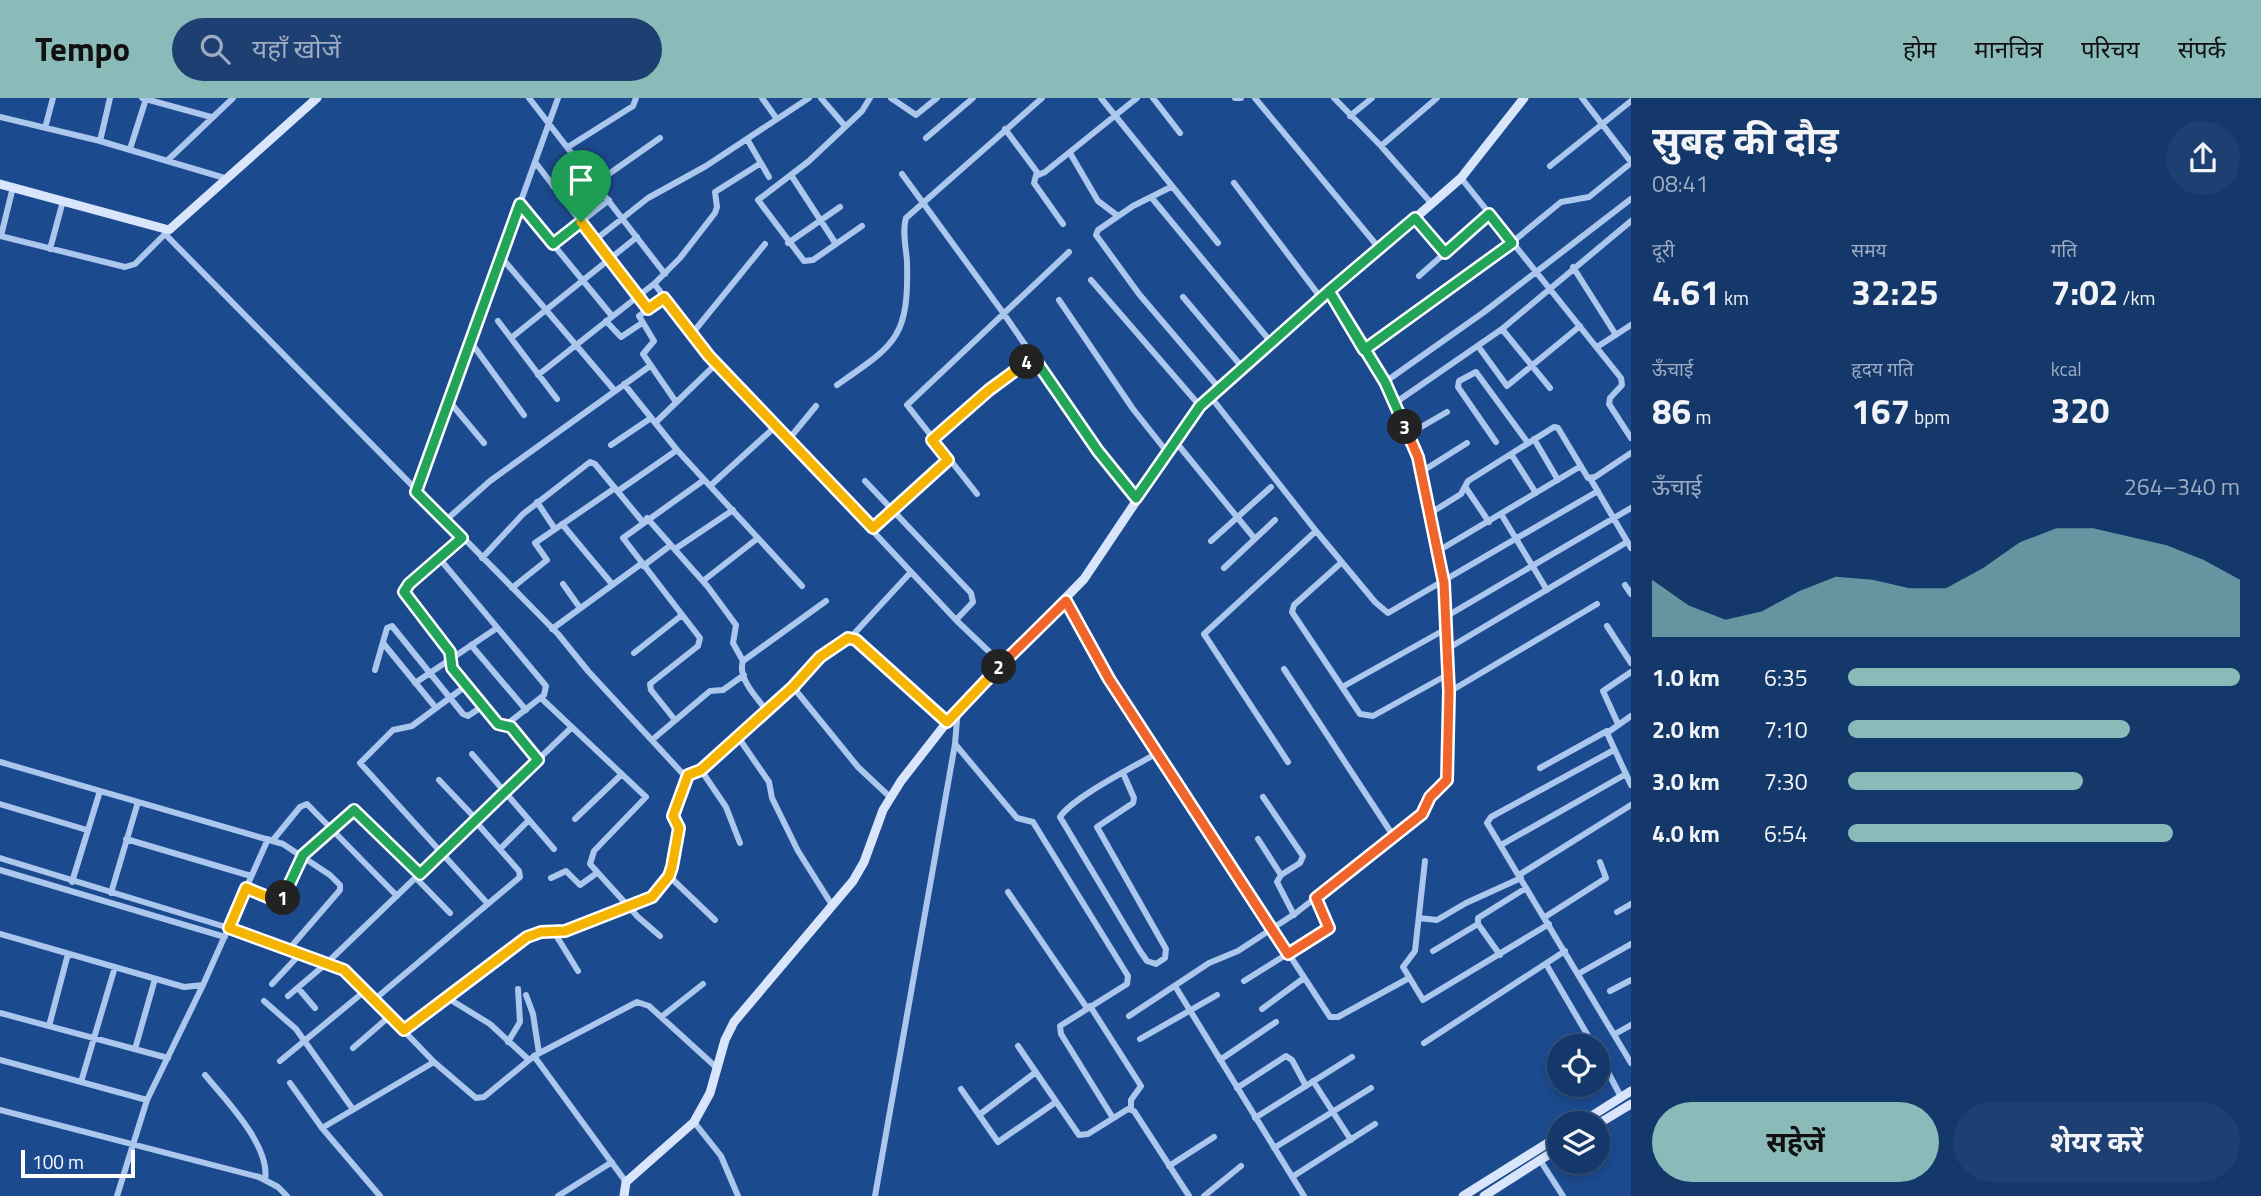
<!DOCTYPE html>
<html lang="hi">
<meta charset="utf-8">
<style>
:root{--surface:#15386b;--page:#1e3f71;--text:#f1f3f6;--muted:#9dacc1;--line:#34527e;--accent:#8bbbb9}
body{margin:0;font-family:"Titillium Web","Noto Sans Devanagari",sans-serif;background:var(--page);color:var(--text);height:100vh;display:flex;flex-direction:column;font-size:26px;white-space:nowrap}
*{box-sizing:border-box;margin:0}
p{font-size:23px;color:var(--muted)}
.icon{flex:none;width:38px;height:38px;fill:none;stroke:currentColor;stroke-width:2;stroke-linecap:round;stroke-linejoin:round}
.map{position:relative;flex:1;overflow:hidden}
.drawer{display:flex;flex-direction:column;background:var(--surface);width:630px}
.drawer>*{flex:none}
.buttons{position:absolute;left:1547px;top:936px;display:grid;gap:14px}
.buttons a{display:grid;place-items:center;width:63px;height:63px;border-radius:50%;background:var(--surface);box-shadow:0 4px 10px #0003,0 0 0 2px var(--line);font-size:35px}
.scale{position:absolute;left:21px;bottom:18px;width:114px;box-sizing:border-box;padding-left:7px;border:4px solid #fff;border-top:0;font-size:19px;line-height:24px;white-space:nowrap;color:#fff;-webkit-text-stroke:5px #1c4a8f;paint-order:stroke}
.pin{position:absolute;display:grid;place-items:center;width:60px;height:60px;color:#fff;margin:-72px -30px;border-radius:50% 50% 50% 0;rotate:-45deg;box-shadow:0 0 7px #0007}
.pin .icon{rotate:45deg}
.km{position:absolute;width:35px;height:35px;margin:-18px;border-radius:50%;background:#222;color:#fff;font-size:19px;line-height:35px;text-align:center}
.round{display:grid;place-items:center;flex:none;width:74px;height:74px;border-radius:37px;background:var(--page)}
.head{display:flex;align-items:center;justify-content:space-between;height:119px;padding:0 21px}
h1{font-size:38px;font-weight:700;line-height:52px}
.stats{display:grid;grid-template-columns:repeat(3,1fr);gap:10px;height:119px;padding:7px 21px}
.stats div{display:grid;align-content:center}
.stats b{font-size:35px;font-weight:700}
.stats small{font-size:19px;font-weight:400}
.stats p{font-size:19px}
.chart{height:196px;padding:14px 21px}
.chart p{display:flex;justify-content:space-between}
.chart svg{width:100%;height:126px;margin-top:7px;fill:var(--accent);opacity:.7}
.primary-button{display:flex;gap:14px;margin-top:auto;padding:14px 21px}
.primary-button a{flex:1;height:80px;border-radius:42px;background:var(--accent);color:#111;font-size:28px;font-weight:700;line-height:80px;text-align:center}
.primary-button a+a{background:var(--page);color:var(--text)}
ul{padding:0 21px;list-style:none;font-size:23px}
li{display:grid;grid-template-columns:112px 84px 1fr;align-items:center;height:52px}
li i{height:18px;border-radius:9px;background:var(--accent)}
header{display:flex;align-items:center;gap:42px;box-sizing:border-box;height:98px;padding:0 35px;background:var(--accent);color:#111}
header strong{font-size:33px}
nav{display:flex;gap:38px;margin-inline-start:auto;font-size:24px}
.search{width:490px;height:63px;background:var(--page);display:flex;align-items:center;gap:18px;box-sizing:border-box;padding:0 24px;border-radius:38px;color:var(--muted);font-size:26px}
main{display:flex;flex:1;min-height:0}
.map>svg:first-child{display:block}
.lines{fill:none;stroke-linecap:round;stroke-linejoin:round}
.street{stroke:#abc7ee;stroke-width:6}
.secondary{stroke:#d8e5fa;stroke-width:9}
.split-1-casing{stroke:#fff;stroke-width:14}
.split-2-casing{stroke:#fff;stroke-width:14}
.split-3-casing{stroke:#fff;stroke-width:14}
.split-4-casing{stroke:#fff;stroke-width:14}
.split-5-casing{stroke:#fff;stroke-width:14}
.split-1{stroke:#22a559;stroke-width:9}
.split-2{stroke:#f5b400;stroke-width:9}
.split-3{stroke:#f0652b;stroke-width:9}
.split-4{stroke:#22a559;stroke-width:9}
.split-5{stroke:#f5b400;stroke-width:9}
</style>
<header>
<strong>Tempo</strong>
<div class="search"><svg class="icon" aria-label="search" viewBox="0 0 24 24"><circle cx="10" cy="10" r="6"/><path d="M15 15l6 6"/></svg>यहाँ खोजें</div>
<nav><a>होम</a><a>मानचित्र</a><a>परिचय</a><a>संपर्क</a></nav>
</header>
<main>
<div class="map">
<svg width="1631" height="1098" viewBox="0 0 1631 1098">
<rect width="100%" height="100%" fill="#1c4a8f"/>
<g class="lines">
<!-- street -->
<path class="street" d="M142,0L211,19
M529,0L665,176
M762,0L777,21
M821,0L845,28
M891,0L916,17L937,0
M1101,0L1218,145
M1153,0L1180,35
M1235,0H1241
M1255,0L1379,150
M1334,0L1381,48L1432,106
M1582,0L1631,64
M1350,18L1372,0
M0,19L100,43L228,81
M45,30L53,0
M1005,31L1037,74L1034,85L1063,126
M926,40L973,0
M747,41L769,79
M100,43L110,0
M1381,48L1437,0
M568,49L633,8L636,0
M130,51L146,1
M1070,55L1098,103L1118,118
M168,62L233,0
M535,64L648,211
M761,65L715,94L717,109L715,115L680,160L655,185L656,188L709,258L956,522L1002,566
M1550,68L1631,3
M902,76L1004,216L1088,339L1137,400
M791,77L836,146
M1036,78L1045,74L1137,0
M1461,80L1621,280L1622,287L1610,300L1609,306L1631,340
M596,85L660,40
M1234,85L1321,200
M553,88L580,65
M1171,89L1133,108L1098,132L1096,137L1139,196L1219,290
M1151,99L1271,244
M520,106L612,218
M1415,120L1445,155
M862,128L813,162L804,163L758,102L809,63L862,13L870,0
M165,136L558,536L588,573L683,676L691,677L701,672L793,589L820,559L850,539L947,624
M0,138L125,169L135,166L166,135
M1,138L13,89
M595,142L648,100L706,68L809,0
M788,145L840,109
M553,146L609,102
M50,151L63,103
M501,159L615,293
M1573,169L1616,237
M1419,178L1489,116
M1091,182L1200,308
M1329,193L1385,284L1417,355L1444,485L1449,594
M1183,199L1242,269
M664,200L639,218L654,243L643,256L676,304
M1059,202L1133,311L1167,354
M498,223L557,301
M606,223L621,239L642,225
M691,237L765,146
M511,240L637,139
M470,243L524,317
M1478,248L1507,288L1580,228
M1597,249L1631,227
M1364,252L1476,174L1561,104L1589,99L1631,65
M538,277L655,185
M1385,284L1484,214L1631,101
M624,286L677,352L802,488
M837,287C896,246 909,240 907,163C906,150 902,132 906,120L1042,0
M1550,290L1502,231L1631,123
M1210,298L1316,433L1375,504L1388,515L1598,393
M449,303L484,345
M1395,305L1502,231
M655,325L717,265
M1409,336L1447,314
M789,341L816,308
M1534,341L1558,382
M932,342L1002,281L1034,260
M1175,343L1255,441
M1496,344L1458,289L1459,283L1476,274L1528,345
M611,347L651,320
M1511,356L1536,395
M1421,374L1467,345
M1590,380L1631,450
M865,383L971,495L973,504L956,522
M710,388L776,328
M1466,390L1489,424
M618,393L677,352
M416,394L558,0
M977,396L907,307L1069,154
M537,404L555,431
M1429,416L1461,396L1468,383L1554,329L1558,330L1588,380L1595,379L1631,355
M1501,416L1547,492
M647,420L708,489L736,527L733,545L743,563
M445,423L490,383L650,268
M562,426L612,486
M873,430L949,362
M462,440L409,486L404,494L450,553L452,570L498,626L511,630L538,662
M1211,443L1271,389
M675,451L733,412
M1438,453L1581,368
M439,460L546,588L544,597L506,627
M482,460L523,416L590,364L595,366L642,423
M1342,464L1294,507L1292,514L1360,616L1373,618L1447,577
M643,468L671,447
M1224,470L1275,422
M703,483L758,440
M563,486L580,510
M1625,487L1631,496
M512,490L547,462L535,445L615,390
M1066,503L1109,581L1330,919H1338L1409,880
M1447,518L1631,410
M1607,528L1631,565
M552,531L641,466
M851,539L911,474
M383,545L436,610
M471,547L526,612
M1447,551L1627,444
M634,555L682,517
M1284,571L1394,739
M375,572L387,530L392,528L463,616L468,618L483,608
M415,585L497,530
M467,587L412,628L393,632L360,665L488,806
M1344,588L1446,531
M793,589L858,669L890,699
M541,600L646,699L594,753L590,766L638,819L660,838
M767,613C757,600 737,580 743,563L826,503
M1631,618L1607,635L1631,687
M675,622L651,592L650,586L698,548L700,540L623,440L704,382
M1618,626L1603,593L1631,574
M738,639L769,684L772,700L798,753L832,807
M652,642L710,593L723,592L744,577
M955,646L1017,720L1033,724L1128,878L1127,886L1060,928L1061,936L1113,1020
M1614,652L1491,719L1487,725L1631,965
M472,656L554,751
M0,664L283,746L330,777L340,787V792L289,851
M1288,664L1204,536L1316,433
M1540,670L1607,633
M701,672L726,709L740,745
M1123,675L1134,700L1133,705L1097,729L1166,851L1165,860L1156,866L1147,863L1140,853L1060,719C1073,699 1134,669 1157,655
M439,682L477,722
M1263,699L1303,758L1300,765L1281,777L1277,784L1294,817
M0,706L87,732
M575,721L622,676
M126,741L251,778
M1258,741L1281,777
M273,742L300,709L307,706L397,798
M1501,747L1626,676
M500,751L529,722
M0,760L229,830L344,871L434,964L476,1000L484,999L534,958L637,904L649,908L717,970
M1425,763L1415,853L1403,869L1423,902L1549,826
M0,772L225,839
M1519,777L1631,707
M669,778L715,822
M416,780L450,815
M551,780L566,773L580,787L597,775
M72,784L100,693
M246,790L281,802L303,757L354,712L420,776
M1008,794L1087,910
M111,795L138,704
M1617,814L1631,806
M1545,819L1606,780L1600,764
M1419,820L1437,822L1466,805L1521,780
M554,834L578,873
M0,836L184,889L203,887
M1433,853L1478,826
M1500,857L1478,826V820L1526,790
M1546,866L1594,948
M1578,876L1631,846
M1244,883L1329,830L1316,800
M272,886L301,855
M1175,888L1304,1098
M298,890L315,910
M1610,893L1631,882
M526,897L533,916L539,955
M288,898L328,864L572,629
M446,899L490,926L529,962
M375,901L520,779L519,773L475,723
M264,903L296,931L352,1010
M1090,908L1141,988L1131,1002V1011
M1262,911L1304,880
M0,915L168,960
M1129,918L1209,865L1238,853L1296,815L1422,716L1430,699L1447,682L1449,594L1597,506
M661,919L703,886
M49,928L68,856
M404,932L527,839L541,834H560L576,830L652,799L669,778L672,769L679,730L673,718L688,677
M1615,936L1631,927
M1140,941L1217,897
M508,944L520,924L518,891
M1424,945L1565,853
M1018,948L1079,1037L1088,1036L1128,1011L1134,1013L1189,1098
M353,950L391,917
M135,951L155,881
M1598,955L1621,999
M534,958L626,1084
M0,962L147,1002
M1220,962L1276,924
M280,963L366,892
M205,977C225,1001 271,1048 265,1082
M1313,983L1351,1042
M81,984L115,869
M290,985L322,1030L380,1098
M1237,990L1286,958L1292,962L1306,988
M961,991L998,1044L1056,1004
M0,1012L259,1079L278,1089L287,1098
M979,1017L1036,974
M1255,1020L1352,959
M694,1024L721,1058L738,1098
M322,1030L434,964
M1274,1050L1371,990
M1540,1062L1563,1098
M1169,1068L1214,1039
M1292,1079L1375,1026
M117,1098L147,1002L203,887L268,741
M558,1098L612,1064
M875,1098L955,646L958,610
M1204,1098L1241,1068"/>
<!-- secondary -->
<path class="secondary" d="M0,86L169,132L317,0
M1579,1026L1631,993
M1598,1026L1631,1006
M624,1098L626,1084L694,1024L710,995L725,942L734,924L853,783L864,764L883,712L901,683L958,610L1084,481L1200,308L1461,80L1524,0
M1463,1098L1559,1038
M1484,1098L1559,1050"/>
</g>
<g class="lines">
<!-- split-1 casing -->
<g class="split-1-casing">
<path id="split-1" d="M283,800L303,757L354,712L420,776L538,662L511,629L498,626L452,570L450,554L404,494L409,486L462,440L416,394L520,106L553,146L581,124"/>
</g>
<!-- split-2 casing -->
<g class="split-2-casing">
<path id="split-2" d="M283,800L275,802L246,790L229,830L344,872L404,932L527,839L541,834L565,833L652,799L669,778L672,769L679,730L673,718L688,677L701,672L793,589L820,559L848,540L856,542L947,624L999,569"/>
</g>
<!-- split-3 casing -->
<g class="split-3-casing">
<path id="split-3" d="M999,569L1066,503L1109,581L1288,856L1329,830L1316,800L1422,716L1430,699L1447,682L1449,594L1444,485L1418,359L1405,329"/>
</g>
<!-- split-4 casing -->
<g class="split-4-casing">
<path id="split-4" d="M1027,264L1034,260L1098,353L1136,400L1200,308L1329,193L1364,252L1512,145L1489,116L1445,155L1415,120L1329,193L1385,284L1405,329"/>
</g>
<!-- split-5 casing -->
<g class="split-5-casing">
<path id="split-5" d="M581,124L648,211L664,200L709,258L873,430L948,362L932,342L989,292L1027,264"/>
</g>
<!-- split-1 -->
<use href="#split-1" class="split-1"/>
<!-- split-2 -->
<use href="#split-2" class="split-2"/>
<!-- split-3 -->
<use href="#split-3" class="split-3"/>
<!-- split-4 -->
<use href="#split-4" class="split-4"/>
<!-- split-5 -->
<use href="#split-5" class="split-5"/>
</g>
</svg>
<div class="buttons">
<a><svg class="icon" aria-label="locate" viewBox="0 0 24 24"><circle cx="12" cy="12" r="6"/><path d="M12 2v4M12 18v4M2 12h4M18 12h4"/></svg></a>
<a><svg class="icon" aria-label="layers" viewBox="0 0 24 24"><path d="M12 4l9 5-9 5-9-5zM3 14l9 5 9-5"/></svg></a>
</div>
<div class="scale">100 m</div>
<div class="pin" style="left:581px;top:124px;background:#1e9e55"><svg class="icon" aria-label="arrive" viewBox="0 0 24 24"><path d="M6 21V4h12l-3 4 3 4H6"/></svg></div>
<b class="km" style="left:283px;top:800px">1</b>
<b class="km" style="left:999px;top:569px">2</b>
<b class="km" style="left:1405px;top:329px">3</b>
<b class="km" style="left:1027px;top:264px">4</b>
</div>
<section class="drawer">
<div class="head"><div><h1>सुबह की दौड़</h1><p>08:41</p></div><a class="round"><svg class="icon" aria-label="share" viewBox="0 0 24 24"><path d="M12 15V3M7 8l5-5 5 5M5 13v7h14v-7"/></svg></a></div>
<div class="stats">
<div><p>दूरी</p><b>4.61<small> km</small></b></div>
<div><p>समय</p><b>32:25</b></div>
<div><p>गति</p><b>7:02<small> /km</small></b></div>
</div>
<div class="stats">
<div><p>ऊँचाई</p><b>86<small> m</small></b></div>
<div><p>हृदय गति</p><b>167<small> bpm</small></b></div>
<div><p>kcal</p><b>320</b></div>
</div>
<div class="chart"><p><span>ऊँचाई</span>264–340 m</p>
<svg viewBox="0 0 160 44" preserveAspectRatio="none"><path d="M0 44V24L10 33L20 38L30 35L40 28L50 23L60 24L70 27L80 27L90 20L100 11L110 6L120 6L130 9L140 12L150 17L160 24V44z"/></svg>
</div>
<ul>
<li><b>1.0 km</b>6:35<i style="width:100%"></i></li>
<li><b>2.0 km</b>7:10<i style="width:72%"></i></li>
<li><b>3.0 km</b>7:30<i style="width:60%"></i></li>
<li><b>4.0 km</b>6:54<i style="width:83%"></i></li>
</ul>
<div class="primary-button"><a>सहेजें</a><a>शेयर करें</a></div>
</section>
</main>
